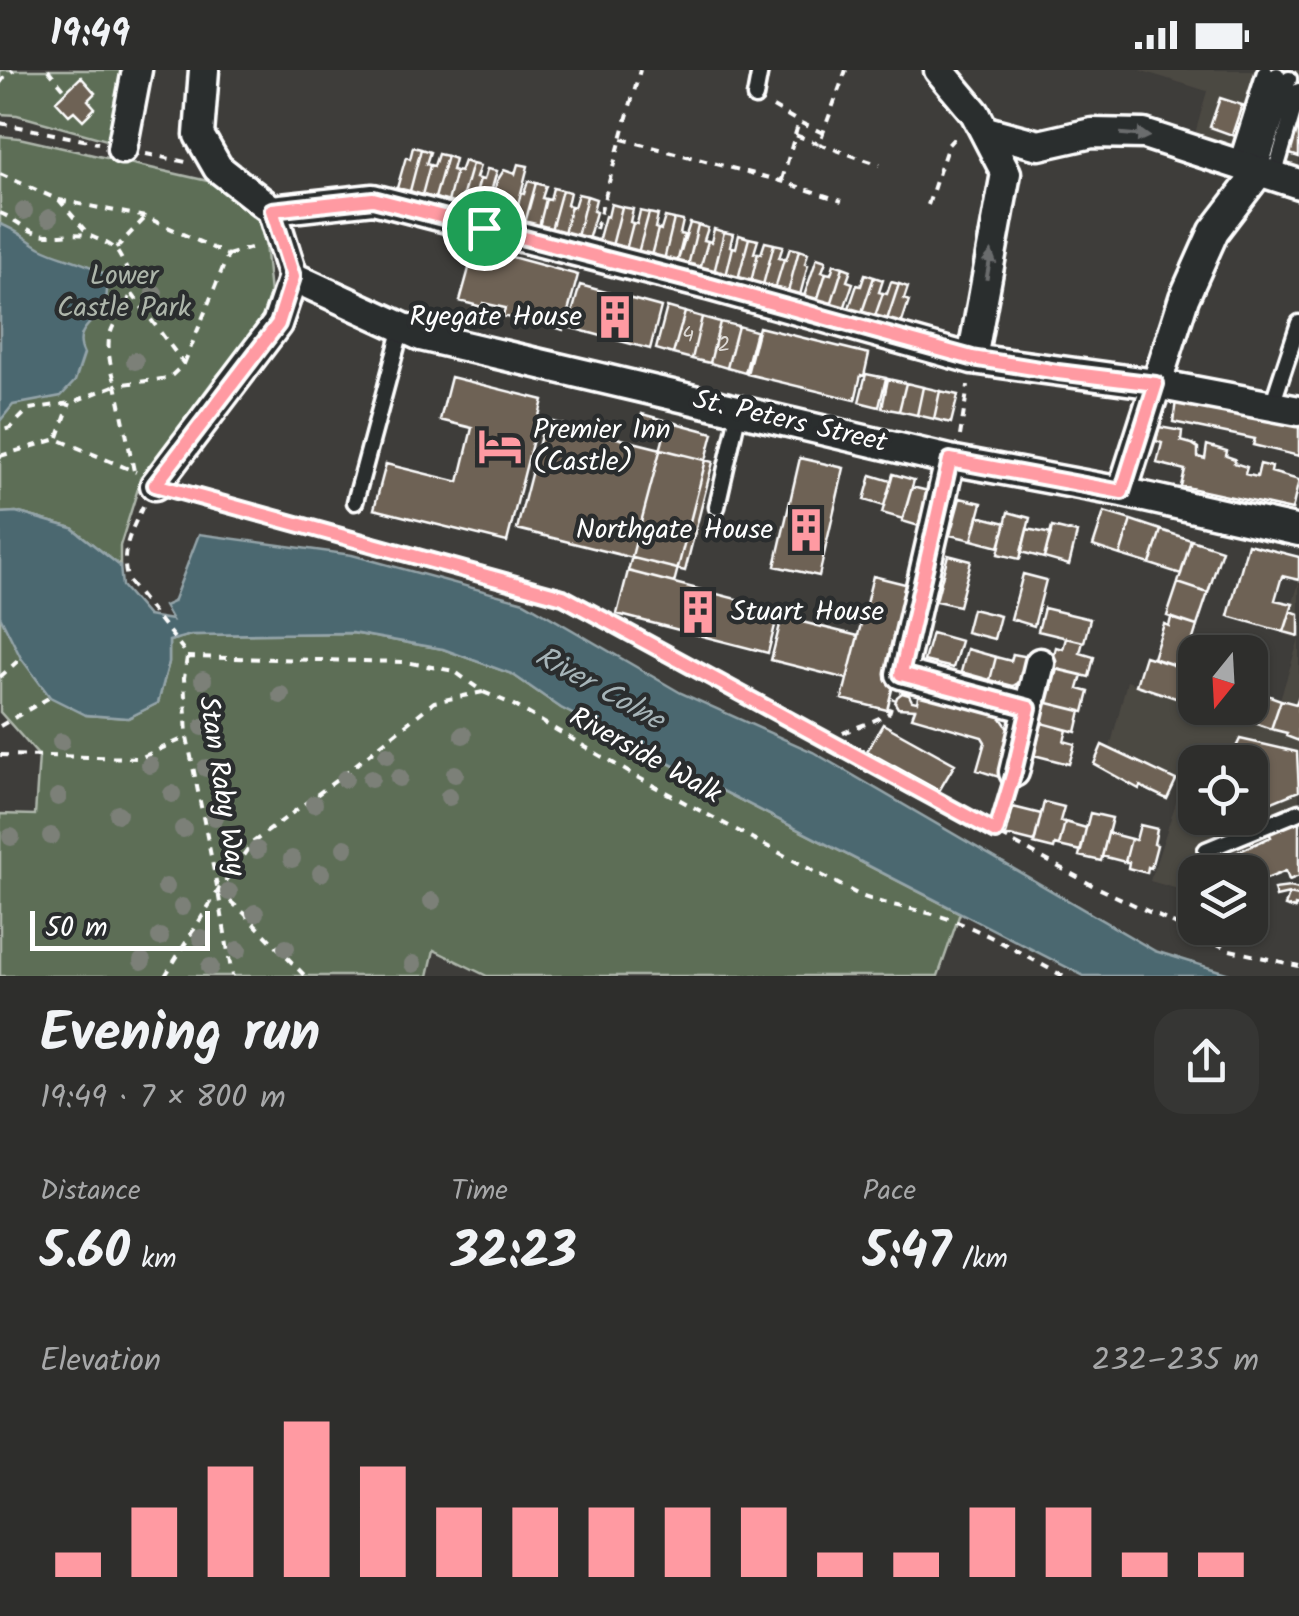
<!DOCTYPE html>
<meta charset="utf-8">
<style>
:root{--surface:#2e2e2c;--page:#363634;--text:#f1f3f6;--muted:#a7a8a9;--line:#494a48;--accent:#ff9aa2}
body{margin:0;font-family:Kalam,sans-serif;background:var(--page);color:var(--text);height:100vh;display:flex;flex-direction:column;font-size:38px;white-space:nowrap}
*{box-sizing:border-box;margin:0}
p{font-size:32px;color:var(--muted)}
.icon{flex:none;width:55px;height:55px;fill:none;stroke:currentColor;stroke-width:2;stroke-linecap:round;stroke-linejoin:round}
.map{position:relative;height:906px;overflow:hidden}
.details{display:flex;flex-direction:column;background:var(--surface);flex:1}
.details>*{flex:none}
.needle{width:65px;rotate:198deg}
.tools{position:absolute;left:1178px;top:565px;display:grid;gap:20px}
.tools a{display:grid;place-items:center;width:90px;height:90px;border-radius:20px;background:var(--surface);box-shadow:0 2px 8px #0004,0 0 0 2px var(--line);font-size:50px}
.scale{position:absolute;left:30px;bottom:25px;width:180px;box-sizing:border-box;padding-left:10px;border:5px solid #fff;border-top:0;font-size:28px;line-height:35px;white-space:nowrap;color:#fff;-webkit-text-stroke:8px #2a2d2e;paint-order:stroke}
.pin{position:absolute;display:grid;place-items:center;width:85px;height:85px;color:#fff;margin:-42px;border:5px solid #fff;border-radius:50%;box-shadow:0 2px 10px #0007}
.round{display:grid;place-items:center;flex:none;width:105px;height:105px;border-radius:30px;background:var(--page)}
.summary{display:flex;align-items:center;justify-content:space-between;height:170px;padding:0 40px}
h1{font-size:55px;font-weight:600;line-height:75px}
.figures{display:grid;grid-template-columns:repeat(3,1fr);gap:15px;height:170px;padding:10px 40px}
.figures div{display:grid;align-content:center}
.figures b{font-size:50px;font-weight:600}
.figures small{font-size:28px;font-weight:400}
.figures p{font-size:28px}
.chart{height:280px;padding:20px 40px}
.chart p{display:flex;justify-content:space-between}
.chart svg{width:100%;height:180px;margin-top:10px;stroke:var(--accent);stroke-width:6}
.status{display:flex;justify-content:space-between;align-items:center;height:70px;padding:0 50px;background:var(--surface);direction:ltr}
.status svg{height:28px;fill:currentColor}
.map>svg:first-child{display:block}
.built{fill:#4c4842;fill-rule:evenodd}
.green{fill:#5d6e57;stroke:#aeb6ab;stroke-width:2.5}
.water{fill:#4c6870;stroke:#94a4a9;stroke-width:2.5}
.building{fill:#6e6255;stroke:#fff;stroke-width:2.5}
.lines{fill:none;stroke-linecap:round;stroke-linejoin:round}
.service-casing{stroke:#fff;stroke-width:21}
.minor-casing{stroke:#fff;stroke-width:35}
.path{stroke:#fff;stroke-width:4;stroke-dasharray:8 8;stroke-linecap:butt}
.service{stroke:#2a2d2e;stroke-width:14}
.minor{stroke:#2a2d2e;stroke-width:28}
.tree{fill:#7c8078}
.oneway{fill:#6a6c6d}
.route-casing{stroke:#fff;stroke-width:20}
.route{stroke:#ff9aa2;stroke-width:12}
.labels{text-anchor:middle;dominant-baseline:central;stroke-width:9;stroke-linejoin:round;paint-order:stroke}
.number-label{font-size:22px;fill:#dbd8d4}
.park-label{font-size:28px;fill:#aeb6ab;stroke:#2a2d2e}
.poi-label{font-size:28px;fill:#fff;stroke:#2a2d2e;text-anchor:end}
.street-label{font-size:28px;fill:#fff;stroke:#2a2d2e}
.water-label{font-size:30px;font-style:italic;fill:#a6b4b8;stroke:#2a2d2e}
</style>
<div class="status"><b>19:49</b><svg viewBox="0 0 49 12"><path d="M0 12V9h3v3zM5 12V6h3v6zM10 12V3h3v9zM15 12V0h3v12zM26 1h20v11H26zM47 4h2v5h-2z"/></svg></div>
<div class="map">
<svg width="1299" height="906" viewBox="0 0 1299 906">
<rect width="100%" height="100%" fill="#3e3d3a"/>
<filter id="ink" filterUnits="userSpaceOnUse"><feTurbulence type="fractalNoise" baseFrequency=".01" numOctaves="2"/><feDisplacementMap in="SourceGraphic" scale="20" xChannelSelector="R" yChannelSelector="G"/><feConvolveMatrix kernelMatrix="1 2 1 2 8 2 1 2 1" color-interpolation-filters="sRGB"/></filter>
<g filter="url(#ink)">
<!-- built -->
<path class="built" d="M1139,0H1299V107L1193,71L1207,21Z
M1299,512V808L1289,811L1286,803L1255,814L1251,802H1195V818L1185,821L1150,811L1183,712L1110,678L1127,611L1195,634V638H1207L1271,658L1299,569L1284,564ZM1195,692H1250V748H1195Z"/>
<!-- green -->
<path class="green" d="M0,0H125L110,71L17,45L0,44Z
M0,66L19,68L212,112L257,145L265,173L272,244L215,308L141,409L120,476V496L72,458L16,442L0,443Z
M0,546L86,645L128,648L158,633L169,592V571L191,565L352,563L443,579L512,604L561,638L960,843L938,906H487L434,880L428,906H0V744L35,745L39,686L0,642Z"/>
<!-- water -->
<path class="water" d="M0,154C16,159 27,170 41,178C62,189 88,191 107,207C107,214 108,225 105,233C98,252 71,258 84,284L75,311L61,326L13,335L0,351Z
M16,442L72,458L120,496L122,516L148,546L172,550L164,536L173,532L199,464L352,485L524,532L681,623L813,682L1155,881L1236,906H1084L561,638L512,604L443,579L352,563L191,565L169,571V592L158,633L128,648L86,645L50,627L21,588L0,546V443Z"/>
<!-- building -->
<path class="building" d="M81,7L95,23L88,30L95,38L83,50L74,41L69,45L56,31Z
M1220,28L1242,35L1232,65L1210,57Z
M1242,35L1299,55V87L1232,65Z
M413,77L421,79L410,121L397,118L406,87L410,89Z
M421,79L430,82L426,94L430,95L422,125L410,121Z
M438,84L447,86L435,128L422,125L430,95L434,96Z
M447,86L455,89L452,100L456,101L448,132L435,128Z
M464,91L472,94L460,135L448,132L456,101L460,102Z
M472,94L480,96L476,108L480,109L472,138L460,135Z
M518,94L528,96L514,150L489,143L497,111L504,100L515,104Z
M487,99L497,101L485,142L472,138L480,109L484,110Z
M528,111L536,113L525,153L514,150L521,123L524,124Z
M536,113L546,116L542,128L546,129L539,157L525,153Z
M553,118L562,120L551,160L539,157L546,129L550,130Z
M562,120L570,122L567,135L571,136L564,163L551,160Z
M578,124L587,126L577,167L564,163L571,136L574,137Z
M587,126L596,129L593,141L596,142L588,170L577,167Z
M611,134L622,137L612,176L598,172L605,146L608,147Z
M622,137L633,139L630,152L633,153L626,180L612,176Z
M640,141L649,143L638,183L626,180L633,153L637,154Z
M649,143L658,145L655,158L658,159L651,186L638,183Z
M665,147L674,149L664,190L651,186L658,159L661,160Z
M674,149L683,151L680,164L684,165L677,193L664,190Z
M690,153L698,155L688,196L677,193Z
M698,155L708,158L704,170L708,171L700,199L688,196Z
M714,159L724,162L714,203L700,199L708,171L711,172Z
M724,162L733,164L730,176L733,177L726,206L714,203Z
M739,165L749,168L738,209L726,206L733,177L736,178Z
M749,168L758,170L754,183H758L751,212L738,209Z
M765,172L774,174L763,215L751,212L758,183L761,184Z
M774,174L783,176L779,188L784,189L775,219L763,215Z
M475,177L578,205L563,260L542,253L543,249L520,243L518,250L503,246L505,238L483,233L482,237L460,231Z
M790,178L799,180L788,222L775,219L784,189L786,190Z
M799,180L808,183L805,194L808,195L800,225L788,222Z
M817,188L826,191L822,202L826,203L817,231L804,226Z
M834,194L843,197L831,235L817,231L826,203L831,204Z
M843,197L851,200L847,211L853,213L844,239L831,235Z
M865,204L874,207L861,245L848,241L857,215L861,216Z
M874,207L883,210L879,222L883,223L874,249L861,245Z
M891,212L899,214L886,253L874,249L883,223L887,224Z
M899,214L908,217L904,229L909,231L900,258L886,253Z
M580,215L661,237L650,279L568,257Z
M667,237L685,242L673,284L656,279Z
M685,242L702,247L692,289L673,284Z
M702,247L720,252L710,293L692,289Z
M720,252L738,256L727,298L710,293Z
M738,256L756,261L745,303L727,298Z
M759,257L869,284L864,306L861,305L855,330L747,304Z
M866,304L886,308L879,337L859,332Z
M451,307L543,330L507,472L374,439L386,394L459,412L472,358L440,350Z
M888,309L906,313L899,341L882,338Z
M906,313L923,317L917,345L899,341Z
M923,317L940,321L934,349L917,345Z
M940,321L958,325L951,353L934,349Z
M1176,331L1299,354V386L1253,375L1255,369L1173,352Z
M642,344L668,351L663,367L638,360Z
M545,350L713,392L685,501L517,459Z
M668,351L713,363L674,513L628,501Z
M1159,357L1182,361L1181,371L1192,374L1198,378V387L1205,389L1207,375L1227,381L1226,386L1235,389L1234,393L1247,397L1245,404L1257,407L1260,394L1272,397L1271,402L1299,410L1292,440L1181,416L1185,400L1157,393L1162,373L1156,371Z
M800,388L844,398L819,506L775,496Z
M893,404L914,410L903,449L882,443Z
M871,405L891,411L884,436L864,430Z
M912,417L932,422L922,457L902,451Z
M960,428L982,433L972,470L950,465Z
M1008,442L1030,448L1020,489L998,484Z
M1104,442L1131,450L1120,485L1093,476Z
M978,446L1006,453L999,477L972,470Z
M1131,450L1161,460L1150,494L1120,485Z
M1052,457L1077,463L1069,495L1044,488Z
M1027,459L1051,464L1044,488L1021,482Z
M1161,460L1191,470L1181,504L1150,494Z
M1191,470L1222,480L1208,523L1178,513Z
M1248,474L1299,487V510L1282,506L1275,530L1293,534L1284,562L1228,546Z
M948,485L971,491L959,536L936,531Z
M628,501L779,540L768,583L617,544Z
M1023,504L1046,510L1034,556L1011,549Z
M873,506L917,517L887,640L842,629Z
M1178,513L1208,523L1197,556L1167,546Z
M1044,538L1090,549L1084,572L1038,561Z
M972,539L1000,546L994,569L966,562Z
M1291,541L1299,544V566L1284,562Z
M782,547L858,566L847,609L771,590Z
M1171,548L1197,556L1184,598L1153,588L1164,554L1169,556Z
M932,563L961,571L953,598L924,591Z
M1066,568L1083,572L1080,583L1094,587L1089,607L1051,598L1056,577L1063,579Z
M967,579L996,587L990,610L961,602Z
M1013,584L1029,587L1023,610L1013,616L990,610L996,587L1011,591Z
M1145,586L1195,602L1194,634L1136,615Z
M1057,599L1082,605L1078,619L1089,622L1084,642L1048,633Z
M1250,619L1256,621L1246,650L1222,643L1224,638H1250Z
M1256,621L1281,630L1271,659L1246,650Z
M919,622L999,645L1014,667L1002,708L977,700L985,672L982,667L912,647L915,639L898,638L895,633L897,627L902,623L909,625L912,631L917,632Z
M1299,626V671L1286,666L1287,663L1271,659L1281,630L1296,634Z
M1044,632L1081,641L1076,662L1038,652Z
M1042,653L1067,660L1064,671L1075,674L1069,694L1034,685Z
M883,654L955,694L939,721L867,681Z
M1240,669L1297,682L1299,721L1250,741V692H1229Z
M1102,675L1176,710L1167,729L1140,716L1139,719L1094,694Z
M1044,732L1064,737L1060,751L1065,752L1059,776L1055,775L1054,779L1034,774Z
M1013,737L1041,744L1034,772L1006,765Z
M1090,743L1112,748L1101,791L1079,786Z
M1299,751V806L1289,810L1286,801L1256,813L1252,800L1244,802H1195V811L1192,803L1271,767L1268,761Z
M1065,752L1086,758L1081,781L1059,776Z
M1140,755L1157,759L1154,774L1157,775L1151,798L1148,797L1147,803L1128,798L1129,792H1125L1131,769L1136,770Z
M1108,763L1131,769L1125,792L1102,786Z
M1290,817L1299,819V826L1289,824L1276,827L1274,819Z
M1289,824L1299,826V837L1295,836V839L1285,836Z"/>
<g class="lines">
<!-- service casing -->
<g class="service-casing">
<path id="service" d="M755,27L760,0
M1236,94L1265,2
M1248,98L1277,5
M1259,102L1289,9
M1274,106L1299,21
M1272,335L1299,253
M355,432L402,257
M717,437L739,340
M1206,780L1299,742"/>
</g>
<!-- minor casing -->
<g class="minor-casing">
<path id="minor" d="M204,0L199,65L218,98L272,140L293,207
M939,0L975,43L1006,103L972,289
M986,61L1039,75L1092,63L1144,64L1299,114
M122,79L137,0
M272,140L373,129L711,216L972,289L1156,314L1299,341
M293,207L421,266L950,390L1122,422L1299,461
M950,390L901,604L1029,638L1014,702
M155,415L277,254L293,207
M1122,422L1184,228L1214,161L1259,102
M1029,638L1040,593"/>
</g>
<!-- path -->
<path class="path" d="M48,0L66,21
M0,13L6,5L14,0
M773,37L799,52
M0,53L98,73
M795,65L799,52L823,63
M622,69L781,111L842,131
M819,74L880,95
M146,84L186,92
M0,104L59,130L89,165
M782,110L795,65L819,74L846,0
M59,130L146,147L228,185L184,294
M928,135L948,75L956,66
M0,143C13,148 22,157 34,162C53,170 77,159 95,168C116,177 116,178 126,198C143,231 114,241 109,269C107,284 112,301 116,315L70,333L29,339L10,358L0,361
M596,159L640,0
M116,178L146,147
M228,185L257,176
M132,224L184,294L169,308L116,315L134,401
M960,366L968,316
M58,367L70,333
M0,386L57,369L136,402
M180,422L563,527L1092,815L1230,880L1299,896
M143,436C131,461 119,483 128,511L182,578L187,587L184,608L187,667L218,821L232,906
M187,587L405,592L454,601L483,622L512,634L635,706L861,826C891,837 922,839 952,850C990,864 1027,887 1063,906
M0,607L21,588
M0,656L50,627
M829,671C848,658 869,655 889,643L894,628
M0,685L140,688L187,667
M338,709L347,720
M995,762L1006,728
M218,821L244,843L305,906
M165,906L218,821L252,773L338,709L434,632L483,622"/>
<!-- service -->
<use href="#service" class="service"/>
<!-- minor -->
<use href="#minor" class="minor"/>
</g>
<!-- trees -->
<g class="tree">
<circle cx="24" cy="141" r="9"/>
<circle cx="49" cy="148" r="9"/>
<circle cx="154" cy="223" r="9"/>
<circle cx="135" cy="291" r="9"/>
<circle cx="203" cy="610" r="9"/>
<circle cx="281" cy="625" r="9"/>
<circle cx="203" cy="657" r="9"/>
<circle cx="463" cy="665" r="9"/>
<circle cx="61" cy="672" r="9"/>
<circle cx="387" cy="685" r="9"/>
<circle cx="150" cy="695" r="9"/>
<circle cx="206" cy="698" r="9"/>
<circle cx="455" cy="704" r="9"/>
<circle cx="399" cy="708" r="9"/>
<circle cx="345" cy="709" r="9"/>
<circle cx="371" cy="709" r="9"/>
<circle cx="172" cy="724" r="9"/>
<circle cx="58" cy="727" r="9"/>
<circle cx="449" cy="727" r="9"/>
<circle cx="314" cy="734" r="9"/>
<circle cx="118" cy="744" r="9"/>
<circle cx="215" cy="747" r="9"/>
<circle cx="183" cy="759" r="9"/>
<circle cx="51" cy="766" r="9"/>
<circle cx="11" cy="767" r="9"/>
<circle cx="345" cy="778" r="9"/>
<circle cx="257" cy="780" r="9"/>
<circle cx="292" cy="789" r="9"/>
<circle cx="321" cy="803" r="9"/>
<circle cx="166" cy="817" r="9"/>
<circle cx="229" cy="822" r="9"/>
<circle cx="432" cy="831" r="9"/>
<circle cx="182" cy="837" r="9"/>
<circle cx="255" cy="843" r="9"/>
<circle cx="160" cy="867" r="9"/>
<circle cx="201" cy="868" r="9"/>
<circle cx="286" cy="878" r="9"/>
<circle cx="238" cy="880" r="9"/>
<circle cx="142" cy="891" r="9"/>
<circle cx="413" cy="894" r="9"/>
<circle cx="210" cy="897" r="9"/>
</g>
<!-- one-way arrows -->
<defs><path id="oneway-solid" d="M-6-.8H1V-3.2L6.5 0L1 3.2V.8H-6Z" transform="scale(2.5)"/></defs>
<g class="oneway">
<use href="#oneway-solid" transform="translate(1135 65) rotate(5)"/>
<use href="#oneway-solid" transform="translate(989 195) rotate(-80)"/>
</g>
</g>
<g class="lines" filter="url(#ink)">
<!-- route casing -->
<g class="route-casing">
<path id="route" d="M373,129L711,216L972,288L1058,302L1156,314L1122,422L950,390L901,604L1029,638L1014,702L996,762L563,527L155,415L278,254L293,207L272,140Z"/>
</g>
<!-- route -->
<use href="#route" class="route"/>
</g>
<!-- icons -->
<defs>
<g id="building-bare" transform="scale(3.45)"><path d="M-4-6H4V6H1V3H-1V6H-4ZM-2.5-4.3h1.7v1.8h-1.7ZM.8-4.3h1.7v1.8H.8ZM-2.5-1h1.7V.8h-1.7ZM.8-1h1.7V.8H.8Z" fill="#ff9aa2" stroke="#2a2d2e" stroke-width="2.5" paint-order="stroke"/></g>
<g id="hotel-bare" transform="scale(3.45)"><path d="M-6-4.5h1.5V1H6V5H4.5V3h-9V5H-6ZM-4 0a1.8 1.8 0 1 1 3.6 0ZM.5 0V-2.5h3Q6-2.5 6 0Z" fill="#ff9aa2" stroke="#2a2d2e" stroke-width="2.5" paint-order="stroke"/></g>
</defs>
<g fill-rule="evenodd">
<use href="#building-bare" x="615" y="247"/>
<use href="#hotel-bare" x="500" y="376"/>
<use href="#building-bare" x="806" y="460"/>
<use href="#building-bare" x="698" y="542"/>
</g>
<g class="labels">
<!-- number labels -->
<g class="number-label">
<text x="688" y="265">4</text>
<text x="724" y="275">2</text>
</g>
<!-- park labels -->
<g class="park-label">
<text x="124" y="206">Lower<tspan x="124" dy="32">Castle Park</tspan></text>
</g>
<!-- poi labels -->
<g class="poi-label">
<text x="582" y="247">Ryegate House</text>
<text x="533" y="360" text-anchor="start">Premier Inn<tspan x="533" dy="32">(Castle)</tspan></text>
<text x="773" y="460">Northgate House</text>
<text x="731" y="542" text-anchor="start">Stuart House</text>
</g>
<!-- street labels -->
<g class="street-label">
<text transform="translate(790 352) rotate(13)">St. Peters Street</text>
<text transform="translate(645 686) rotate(29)">Riverside Walk</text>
<text transform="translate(221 716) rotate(81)">Stan Raby Way</text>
</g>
<!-- water labels -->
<g class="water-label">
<text transform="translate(599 619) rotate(29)">River Colne</text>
</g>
</g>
</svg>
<div class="tools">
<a><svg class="needle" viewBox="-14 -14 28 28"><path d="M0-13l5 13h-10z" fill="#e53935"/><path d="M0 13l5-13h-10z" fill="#a7a8a9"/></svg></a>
<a><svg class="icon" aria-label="locate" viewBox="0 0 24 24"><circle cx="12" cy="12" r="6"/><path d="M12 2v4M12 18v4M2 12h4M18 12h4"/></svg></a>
<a><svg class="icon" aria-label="layers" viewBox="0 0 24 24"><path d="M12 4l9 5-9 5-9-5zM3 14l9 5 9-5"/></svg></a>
</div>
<div class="scale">50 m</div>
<div class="pin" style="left:484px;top:158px;background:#1e9e55"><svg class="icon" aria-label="arrive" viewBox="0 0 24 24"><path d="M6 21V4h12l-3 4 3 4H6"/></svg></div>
</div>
<section class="details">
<div class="summary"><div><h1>Evening run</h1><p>19:49 · 7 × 800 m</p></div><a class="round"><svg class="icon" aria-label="share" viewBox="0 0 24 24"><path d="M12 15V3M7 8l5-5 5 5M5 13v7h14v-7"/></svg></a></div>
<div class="figures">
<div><p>Distance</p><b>5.60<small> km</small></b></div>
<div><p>Time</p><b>32:23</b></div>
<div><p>Pace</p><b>5:47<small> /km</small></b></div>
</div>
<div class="chart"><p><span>Elevation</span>232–235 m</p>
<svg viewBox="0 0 160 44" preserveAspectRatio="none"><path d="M5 44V38M15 44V27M25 44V17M35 44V6M45 44V17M55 44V27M65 44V27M75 44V27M85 44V27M95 44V27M105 44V38M115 44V38M125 44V27M135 44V27M145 44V38M155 44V38"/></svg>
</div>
</section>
